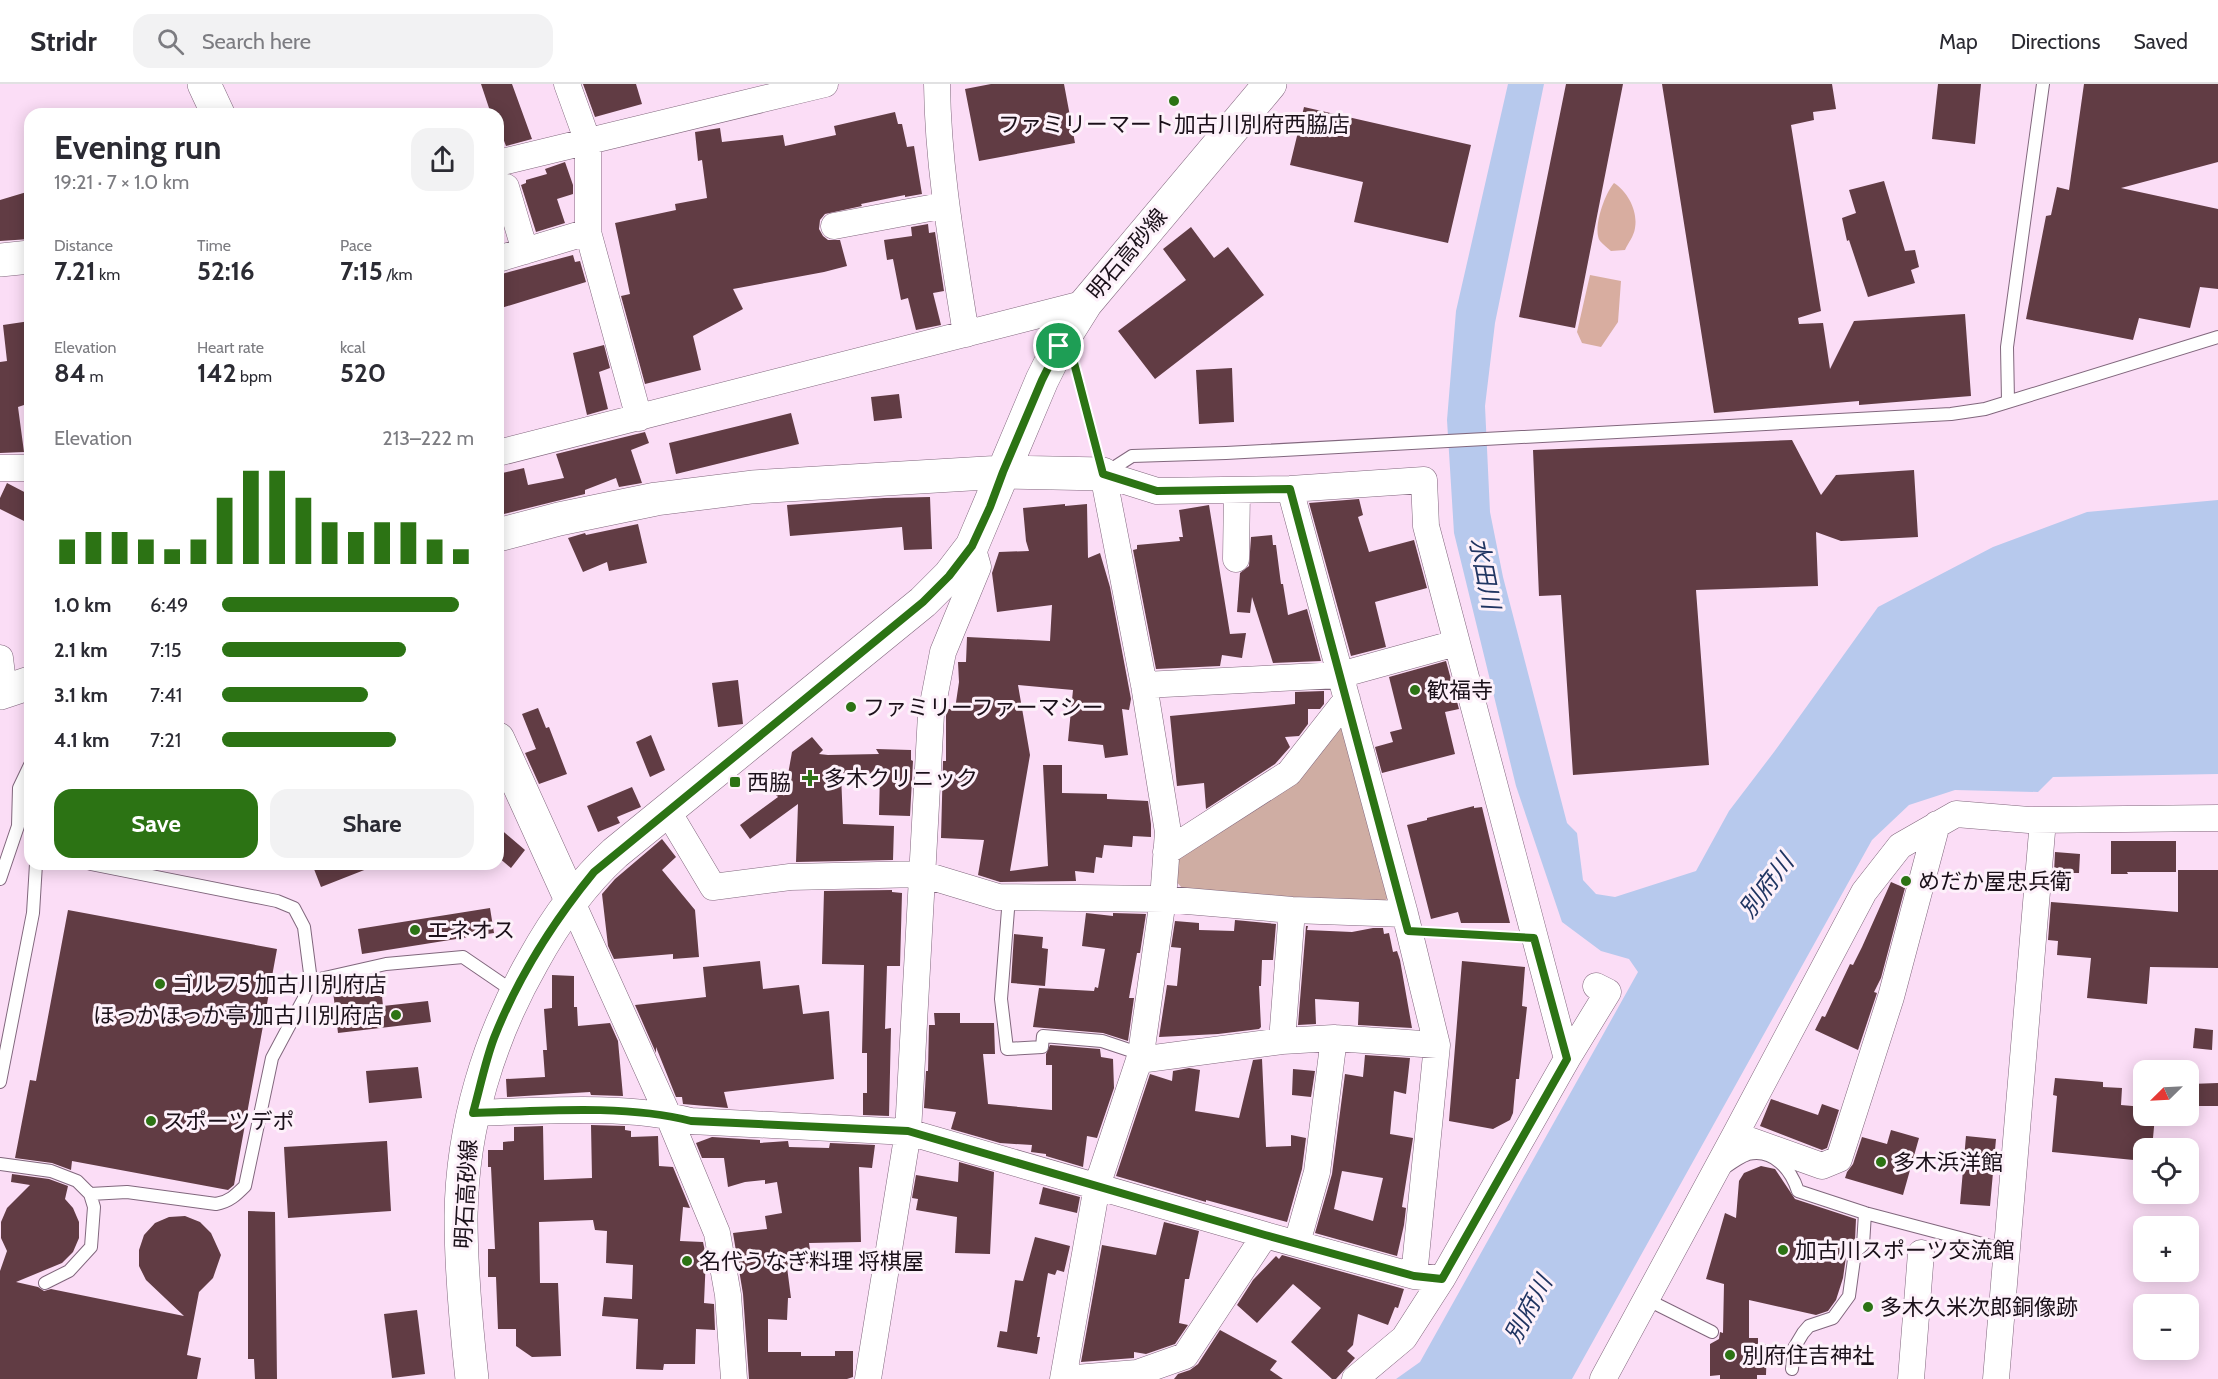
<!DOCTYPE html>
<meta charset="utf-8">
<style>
:root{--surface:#fff;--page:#f2f2f3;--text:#2b2b33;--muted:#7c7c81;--line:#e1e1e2;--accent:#2c7314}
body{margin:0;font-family:Cabin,"Noto Sans JP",sans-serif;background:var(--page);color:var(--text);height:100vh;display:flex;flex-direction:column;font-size:22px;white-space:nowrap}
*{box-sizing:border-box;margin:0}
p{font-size:20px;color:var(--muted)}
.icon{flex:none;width:33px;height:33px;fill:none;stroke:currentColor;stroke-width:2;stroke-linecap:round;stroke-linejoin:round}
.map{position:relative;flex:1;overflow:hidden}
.sheet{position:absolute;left:24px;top:24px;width:480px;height:762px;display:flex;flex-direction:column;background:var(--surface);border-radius:18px;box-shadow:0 3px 15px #0003}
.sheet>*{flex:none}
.needle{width:39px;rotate:246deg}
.tools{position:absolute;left:2133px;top:976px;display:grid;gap:12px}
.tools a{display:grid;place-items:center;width:66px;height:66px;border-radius:12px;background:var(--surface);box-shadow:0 3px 15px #0003;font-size:30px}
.pin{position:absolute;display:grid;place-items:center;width:51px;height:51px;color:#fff;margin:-26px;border:3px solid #fff;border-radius:50%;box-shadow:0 2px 6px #0007}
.round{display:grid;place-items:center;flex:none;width:63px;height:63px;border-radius:18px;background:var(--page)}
.headline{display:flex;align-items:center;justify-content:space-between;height:102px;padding:0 30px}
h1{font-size:33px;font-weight:700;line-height:45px}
.figures{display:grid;grid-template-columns:repeat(3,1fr);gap:9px;height:102px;padding:6px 30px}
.figures div{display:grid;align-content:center}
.figures b{font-size:26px;font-weight:700}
.figures small{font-size:16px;font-weight:400}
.figures p{font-size:16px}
.chart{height:168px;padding:12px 30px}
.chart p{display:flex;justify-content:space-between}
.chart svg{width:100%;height:108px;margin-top:6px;stroke:var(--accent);stroke-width:6}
.primary-button{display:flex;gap:12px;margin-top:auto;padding:12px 30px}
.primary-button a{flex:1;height:69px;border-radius:18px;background:var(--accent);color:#fff;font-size:24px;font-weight:700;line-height:69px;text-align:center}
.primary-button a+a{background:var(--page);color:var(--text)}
ul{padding:0 30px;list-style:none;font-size:20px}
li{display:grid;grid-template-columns:96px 72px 1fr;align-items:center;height:45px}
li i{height:15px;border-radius:8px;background:var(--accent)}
header{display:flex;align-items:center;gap:36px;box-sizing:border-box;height:84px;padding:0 30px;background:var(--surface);border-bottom:2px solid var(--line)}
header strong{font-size:28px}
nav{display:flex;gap:33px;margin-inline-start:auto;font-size:21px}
.search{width:420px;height:54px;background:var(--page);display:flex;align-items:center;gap:15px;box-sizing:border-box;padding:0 21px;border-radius:18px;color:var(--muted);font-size:22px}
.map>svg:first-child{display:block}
.green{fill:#cfada3}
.forest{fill:#d8ada0}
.water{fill:#b7c9ed}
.building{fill:#613c44;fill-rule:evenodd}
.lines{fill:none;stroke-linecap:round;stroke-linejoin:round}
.lane-casing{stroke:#81677d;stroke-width:14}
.street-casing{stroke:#81677d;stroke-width:27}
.secondary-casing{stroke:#81677d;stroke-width:34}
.path{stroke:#ad96a9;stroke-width:4;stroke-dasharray:6 3;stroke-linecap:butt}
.lane{stroke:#fff;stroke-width:12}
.street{stroke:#fff;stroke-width:26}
.secondary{stroke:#fff;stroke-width:33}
.route-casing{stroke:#fff;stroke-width:12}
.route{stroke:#2c7314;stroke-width:8}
.poi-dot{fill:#2c7314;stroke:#fdf1fa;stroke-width:2}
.labels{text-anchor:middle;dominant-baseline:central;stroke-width:6;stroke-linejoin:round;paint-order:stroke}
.poi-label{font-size:22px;fill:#1a1019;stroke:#fdf1fa;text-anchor:start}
.street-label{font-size:22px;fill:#1a1019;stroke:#fdf1fa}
.water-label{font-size:24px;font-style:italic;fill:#203562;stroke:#fdf1fa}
</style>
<header>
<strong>Stridr</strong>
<div class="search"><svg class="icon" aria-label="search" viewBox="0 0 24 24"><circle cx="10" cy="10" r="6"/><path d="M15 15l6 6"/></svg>Search here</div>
<nav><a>Map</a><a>Directions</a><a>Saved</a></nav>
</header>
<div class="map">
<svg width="2218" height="1295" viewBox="0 0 2218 1295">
<rect width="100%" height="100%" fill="#fbddf6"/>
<!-- green -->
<path class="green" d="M1342,632L1389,814L1378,820L1182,804L1174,795L1177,765Z"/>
<!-- forest -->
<path class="forest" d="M1614,99C1628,108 1638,127 1635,144C1634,152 1628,159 1625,166L1611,167C1607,164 1603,160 1600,157C1592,145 1605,109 1614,99Z
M1590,191L1621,197L1618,238L1601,263L1582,259L1577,248Z"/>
<!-- water -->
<path class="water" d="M1508,0H1544L1495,239L1485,322L1490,428L1503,493L1567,739L1577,749L1583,796L1596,810L1615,813L1696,787L1729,727L1774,668L1878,523L1993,463L2087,428L2218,416V690L2053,693L2038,708L1955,706L1909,721L1872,756L1572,1295H1396L1420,1278L1638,888L1629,875L1601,867L1562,838L1516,702L1454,449L1447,336L1456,227Z"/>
<!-- building -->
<path class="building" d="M481,0H512L532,55L506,62L498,41V30H491Z
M583,0H636L642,20L595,33Z
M991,0H1064L1075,59L979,77L965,5Z
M1566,0H1623L1575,244L1519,233Z
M1662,0H1832L1836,25L1813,28L1814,36L1791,41L1821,227L1798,234L1799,240L1823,239L1830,285L1854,237L1965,230L1971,312L1859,321V317L1714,329Z
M1938,0H1981L1975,60L1932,55Z
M2084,0H2218V78L2121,104L2218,125V205L2200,203L2190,244L2139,234L2133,256L2026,235L2046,132L2051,131L2057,103L2069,106Z
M1304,23L1471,61L1448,159L1354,138L1363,98L1290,81Z
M895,28L898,40H902L907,63L914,62L922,110L905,113V111L861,120L862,122L825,130L820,136L819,145L823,152L828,156H840L847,182L824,188L733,205L743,225L693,252L701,286L645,300L621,212L630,210L615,139L676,126L675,120L707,114L702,76L698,77L695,48L720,44L722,58L783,51L785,62L836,51L834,42Z
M565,78L573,101V110L557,115L565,139L536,148L521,101L526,99V96L547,90L545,85Z
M1884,97L1905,167L1915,166L1919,183L1911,186L1915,199L1868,213L1849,156L1847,157L1842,134L1856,129L1849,106Z
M30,107V155L0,157V116Z
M928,140L929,149L935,148L944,207L933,209L941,241L916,246L908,214L901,216L893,175L887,176L884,156L912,152L911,143Z
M1191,143L1214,174L1228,163L1264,211L1155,295L1118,247L1186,196L1163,165Z
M573,171L575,178L580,177L586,198L498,225V191Z
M30,237V319L18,323L24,368L0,369V278L7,277L3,241Z
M604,261L610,284L599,288L608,325L587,331L573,269Z
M1232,284L1234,338L1199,340L1196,286Z
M899,310L902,334L874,337L871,313Z
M791,329L799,360L676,390L669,359Z
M645,348L649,359L631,366L642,399L619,403L616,394L585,406V410L504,430L498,390L524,384L528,401L564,394L556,370Z
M1792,356L1821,411L1836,391L1914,386L1918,453L1841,457L1816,448L1818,502L1696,506L1709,681L1573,691L1561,511L1539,512L1533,366Z
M7,399L30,411V440L0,425V414Z
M930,413L932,465L904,466L902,443L790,452L787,421L884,414Z
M1359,415L1363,431L1358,433L1369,468L1414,456L1427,504L1375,518L1386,563L1351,572L1309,419Z
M1065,420V422L1087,420L1088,474L1100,469L1110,503L1131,615L1129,626L1122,625L1128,671L1105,674L1103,661L1068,657L1073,606L1018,601L1030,671L1010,787L1048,782L1043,681H1062V709L1107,710V715L1148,717L1151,740V753L1133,752L1132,763L1104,761L1102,774L1096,773L1094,789L1075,787L1076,797L1000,798L978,791L984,756L941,754L943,677H946V632L947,625H955L959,598L958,578H966L967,553L1050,557L1052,521L997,528L992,489L999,468L1029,467L1026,457L1023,424Z
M1209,421L1230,550L1246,549L1242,574L1222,571L1220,582L1156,585L1133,466L1137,465V461L1180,457L1179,453H1183L1179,426Z
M638,440L647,479L609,487L607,478L583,488L568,454L585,449L586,451Z
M1272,451L1273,461H1276L1281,500H1283L1288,531L1307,525L1321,577L1273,579L1252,513L1250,529L1237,528L1240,489L1249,482L1251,453Z
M1446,577L1459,625L1445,628L1455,670L1382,689L1375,663L1393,658L1390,648L1402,645L1389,593Z
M738,596L743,640L718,643L712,599Z
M1324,607V620L1320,625H1308V640L1299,652L1285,653L1290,663L1275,680L1206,725L1204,699L1177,702L1170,632L1295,620V608Z
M538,624L546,644L549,643L567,690L539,700L525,669L536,665L522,630Z
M651,651L665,686L650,693L636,658Z
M812,653L823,666L819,670L828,671L879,670L876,665L911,666V676L913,677L910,732L879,731L880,690L841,689L843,740L894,742L893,776L796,778L798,720L750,755L740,741L778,713L761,695L773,685L787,696L792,668Z
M632,703L641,723L617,733L620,739L598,748L587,722Z
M1474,722V724L1482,723L1510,839H1461L1458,828L1431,835L1407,741L1427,736V734Z
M498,743L525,766L511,784L498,773Z
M662,755L676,773L662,786L695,826L699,873L673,875V870L614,875L608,862L602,810L615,795Z
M2111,757H2176V788H2127L2128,790H2111Z
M2055,768L2080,770L2079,789H2054Z
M312,780H377V781L321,803Z
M2178,786H2218V884L2150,883L2147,920L2087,914L2091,874L2057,871L2058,857L2048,856L2051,818L2178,828Z
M1891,798L1905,804L1881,894L1874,908L1877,909L1858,966L1815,946L1822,932L1825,933L1850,880L1853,881L1862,863Z
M892,806V808L902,809L900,882H887L885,945L891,944L889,1032L863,1031V1009H867V969H862L864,881L822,880L824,807Z
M490,824L494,849L362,870L358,845Z
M68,826L277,865L234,1101L228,1106L72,1077L71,1086L52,1079L15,1074L30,996L36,997Z
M1086,829L1113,832V829L1146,830L1140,869H1137L1129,914H1134L1128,957L1103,949L1033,943L1039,904L1094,907L1095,903L1098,904L1105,865L1082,862Z
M1235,836L1276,840L1273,876H1262L1261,902H1259L1261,943L1259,945L1218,950L1159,953L1167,901L1177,902L1181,864L1171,863L1175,837L1199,839V846L1234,847Z
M1306,842H1308L1307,846L1352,848L1373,844H1383L1384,850L1389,849L1393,868L1397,867L1400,876L1412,944L1358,941L1359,918L1315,915L1316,940L1298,941Z
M1014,850L1043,853L1042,864L1048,865L1045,902L1011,899Z
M760,877L763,905L799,901L803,930L829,927L834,995L724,1008L728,1024L683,1020L682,1013H676L656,963V969L635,921L706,913L703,883Z
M1462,877L1525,883L1522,922L1527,923L1519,995H1516L1513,1029L1510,1036L1493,1045L1449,1037Z
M552,891L574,892V923H577L578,942L610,939L618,957L623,1012L591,1011L590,1008L507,1013L506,995L545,993L543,966H547L544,925L552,924Z
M381,902L383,922L428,917L431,938L338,949L333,907Z
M934,929H960V939H994L995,970H983L988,1020L1052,1026V981H1046V970L1050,961L1100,965L1101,973L1113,975L1114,1004L1097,1054L1087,1052L1083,1083L1046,1072V1070L1031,1068L1032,1061L1000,1059L951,1045L956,1028L924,1024L926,987H928L929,941H935Z
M2195,944L2213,946L2212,966L2193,964Z
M1365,971L1410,974L1406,1010L1394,1007L1390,1050L1413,1054L1402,1123L1406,1124L1404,1141L1397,1172L1315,1149L1332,1090L1345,990L1363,993ZM1342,1087L1383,1094L1373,1137L1334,1125Z
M1262,975L1266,1063L1291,1062V1051L1306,1054L1302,1085L1287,1138L1206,1116V1118L1116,1092L1150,990L1172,997L1173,987L1189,984L1200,986L1195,1027L1239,1034L1253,976Z
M418,983L422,1014L369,1019L366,987Z
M1293,985L1315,987L1311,1013L1292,1011Z
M2055,994L2103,998V1003L2122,1004L2121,1021L2144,1023V1032H2155L2152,1065H2144V1077L2052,1068L2057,1012L2053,1011Z
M2218,999V1022H2190V1000Z
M1771,1015L1818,1031L1822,1020L1839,1026L1827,1064L1822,1066L1760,1042Z
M591,1041L625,1042V1046L631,1047V1053L658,1052L659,1082L673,1083L690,1124L683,1123L680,1157L703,1158L706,1172L704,1219L714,1220L715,1246L696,1245L695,1280H664L663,1286L636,1285L638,1235L602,1232L604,1213L632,1215L633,1181L606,1179L607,1147L595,1146L593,1136L539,1138L540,1199H558L561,1272L532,1273L516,1262V1245H498L496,1193H488V1165H495L491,1083H488V1066H503V1058L514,1057V1043L543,1042L544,1096L592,1094Z
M1891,1046L1919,1054L1903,1111L1845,1094L1847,1088L1853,1080L1862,1053L1887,1060Z
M1966,1052L1996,1055L1990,1122L1960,1120Z
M712,1053L760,1056V1059L788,1057L789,1063L829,1064L830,1059L875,1061L872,1084L859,1083L861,1158L809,1159L812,1179L787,1183L791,1214H788L787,1236L768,1235V1268H801V1272H835V1267H853V1293L847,1295H749L743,1210L733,1149L767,1145L765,1132L782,1129L777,1098L765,1100V1096L745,1098L728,1103L724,1074H702L696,1059Z
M387,1057L391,1127L288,1134L284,1063Z
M959,1078L994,1088L990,1170L955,1169L957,1133L916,1126L918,1115L912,1114L916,1091L958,1098Z
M1761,1082L1775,1085L1795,1115L1856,1135L1855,1157L1847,1166L1843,1194L1836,1216L1828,1227L1816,1231L1749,1216V1254H1758V1261L1767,1260L1766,1291H1757V1295H1720V1291L1710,1292V1260L1719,1255L1720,1248L1723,1249L1724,1200L1706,1195L1725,1129L1736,1134L1739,1097L1744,1089Z
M12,1090L49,1095L68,1102L65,1115L73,1124L79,1138V1154L73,1168L62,1179L16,1198L38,1203L44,1207L51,1205L184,1232L146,1196L139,1182V1166L144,1151L155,1139L169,1133L185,1132L200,1138L211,1149L221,1171L213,1194L199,1208L187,1271L201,1274L197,1295H0V1187L7,1167L1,1154V1138L7,1124L30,1101L11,1098Z
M1043,1103L1080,1113L1077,1129L1039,1120Z
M248,1127L275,1128L277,1295H255L254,1275H248Z
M1164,1138L1199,1147L1189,1195H1185L1179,1239L1188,1241L1175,1260L1146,1270L1134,1268V1274L1081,1278L1102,1161L1156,1171Z
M1035,1153L1070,1162L1064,1188L1057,1186L1055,1191L1048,1189L1037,1253H1040L1037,1270L997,1263L1000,1247L1007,1248L1015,1196L1023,1197Z
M1282,1171L1404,1205L1398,1224L1395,1223L1388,1241L1358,1230L1353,1261L1347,1267L1355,1274L1336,1295H1332L1291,1258L1321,1224L1293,1200L1257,1239L1237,1221L1253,1196L1276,1172L1279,1175Z
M417,1226L425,1290L392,1294L384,1230Z
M1220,1246L1277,1277L1270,1286L1283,1295H1174L1178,1290L1190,1286L1198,1280Z"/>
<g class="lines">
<!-- lane casing -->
<g class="lane-casing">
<path id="lane" d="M2008,317L2007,263L2043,0
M1104,390L1132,372L1226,369L1951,330L1985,325L2218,253
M0,795L18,742L19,704L30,681
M1009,813L1001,915L1007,965L1042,963L1043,952L1102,957L1141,970
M311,897L386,880L463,873L504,901L512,910
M0,998L33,829L36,780
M0,1080L51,1087L77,1097L90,1110L94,1123L91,1163L69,1187L45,1199
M1723,1085C1730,1080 1739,1073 1748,1070C1774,1064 1791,1086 1798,1107L1865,1129L1994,1163
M90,1110L127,1108L216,1120C229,1118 236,1111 245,1102L272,974L303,916L311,897L304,843L294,824L277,817L91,780
M1646,1215L1712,1248
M1792,1285L1794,1264L1803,1249L1809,1242L1833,1234L1849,1212L1855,1168L1863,1161L1865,1129"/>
</g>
<!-- street casing -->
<g class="street-casing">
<path id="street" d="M567,0L588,58V148L639,334
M937,0C938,84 953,167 966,250
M498,79L825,0
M506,103L525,167
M834,142L946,121
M498,175L588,148
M498,369L1086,219
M0,384H30
M1290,405L1405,830L1437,961L1414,1192
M1236,475L1237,406
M0,574L4,607
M1144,601L1340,591L1456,559
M667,726L713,803L790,793L922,790L998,813L1163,815L1292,826L1405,830
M1166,768L1289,689L1347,615
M571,816L668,1031L717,1149L728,1211L734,1295
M1282,957L1292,826
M1567,975L1608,908L1596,902
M1139,976L1282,957L1334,954L1437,961
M473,1029C541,1027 625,1020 691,1037L908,1048L1265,1151L1414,1192L1442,1195
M1735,1051L1822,1082L1839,1075L1891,913L1937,740
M1297,1159L1317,1088L1334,954
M868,1295L908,1048L931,630L943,568L978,483L972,462
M1063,1295L1097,1102L1141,970L1163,815L1168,748L1144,601L1103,390L1157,407L1290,405L1424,396L1426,442L1567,975L1442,1195L1404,1254L1355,1295
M1063,1295L1137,1289L1185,1272L1265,1151
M1603,1295L1735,1051L1864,808L1900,762L1956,730L2029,736L2218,734
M1911,1295L1921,1169
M1996,1295L2043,736"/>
</g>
<!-- secondary casing -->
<g class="secondary-casing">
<path id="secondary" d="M204,0L218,30
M0,176L30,173
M498,451L559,435L656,415L752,403L1003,388L1103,390
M0,609L30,599
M498,655L571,816
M472,1295C466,1241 461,1187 461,1132C462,1042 489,954 533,877C555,837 581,800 615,769L923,518L949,492L972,462L1042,296L1059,262L1086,219L1270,0"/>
</g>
<!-- path -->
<path class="path" d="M1076,287L1096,363
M1433,848L1513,853"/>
<!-- lane -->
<use href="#lane" class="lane"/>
<!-- street -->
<use href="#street" class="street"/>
<!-- secondary -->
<use href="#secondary" class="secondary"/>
</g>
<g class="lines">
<!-- route casing -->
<g class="route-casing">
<path id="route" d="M1059,262L1073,275L1103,390L1157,407L1290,405L1408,847L1534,854L1567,975L1442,1195L1414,1192L1265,1151L908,1047L691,1037C625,1020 541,1027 473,1029C480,1004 485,978 494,954C518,893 553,838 594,788L923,518L949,492L972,462L990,423L1003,388L1042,296Z"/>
</g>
<!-- route -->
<use href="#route" class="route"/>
</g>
<!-- markers -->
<g class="poi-dot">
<circle cx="1174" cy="17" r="6"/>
<circle cx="1415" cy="606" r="6"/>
<circle cx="851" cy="623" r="6"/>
<path d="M807 685h6v6h6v6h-6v6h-6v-6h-6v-6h6z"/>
<rect x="729" y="692" width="12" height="12" rx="3"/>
<circle cx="1906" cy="797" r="6"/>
<circle cx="415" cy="846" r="6"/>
<circle cx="160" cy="900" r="6"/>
<circle cx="396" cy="931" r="6"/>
<circle cx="151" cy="1037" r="6"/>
<circle cx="1881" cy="1078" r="6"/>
<circle cx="1783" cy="1166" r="6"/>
<circle cx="687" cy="1177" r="6"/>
<circle cx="1868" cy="1223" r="6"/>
<circle cx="1730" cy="1271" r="6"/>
</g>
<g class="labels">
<!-- poi labels -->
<g class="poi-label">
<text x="1174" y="40" text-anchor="middle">ファミリーマート加古川別府西脇店</text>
<text x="1427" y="606">歓福寺</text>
<text x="863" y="623">ファミリーファーマシー</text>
<text x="824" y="694">多木クリニック</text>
<text x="747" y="698">西脇</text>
<text x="1918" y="797">めだか屋忠兵衛</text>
<text x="427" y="846">エネオス</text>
<text x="172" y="900">ゴルフ5 加古川別府店</text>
<text x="384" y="931" text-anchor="end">ほっかほっか亭 加古川別府店</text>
<text x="163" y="1037">スポーツデポ</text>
<text x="1893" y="1078">多木浜洋館</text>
<text x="1795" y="1166">加古川スポーツ交流館</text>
<text x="699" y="1177">名代うなぎ料理 将棋屋</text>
<text x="1880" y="1223">多木久米次郎銅像跡</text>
<text x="1742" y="1271">別府住吉神社</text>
</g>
<!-- street labels -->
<g class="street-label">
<text transform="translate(1127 170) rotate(-50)">明石高砂線</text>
<text transform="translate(466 1110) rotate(-87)">明石高砂線</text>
</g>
<!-- water labels -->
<g class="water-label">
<text transform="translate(1485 489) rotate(79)">水田川</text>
<text transform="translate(1766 802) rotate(-53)">別府川</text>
<text transform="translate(1528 1225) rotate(-62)">別府川</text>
</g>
</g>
</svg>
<div class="tools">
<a><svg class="needle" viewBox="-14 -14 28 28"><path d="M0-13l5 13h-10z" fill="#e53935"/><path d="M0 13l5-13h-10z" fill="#7c7c81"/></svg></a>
<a><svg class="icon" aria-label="locate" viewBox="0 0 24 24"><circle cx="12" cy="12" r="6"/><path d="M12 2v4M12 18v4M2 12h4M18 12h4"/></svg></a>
<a>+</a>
<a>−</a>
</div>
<div class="pin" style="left:1059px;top:262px;background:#1e9e55"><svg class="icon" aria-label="arrive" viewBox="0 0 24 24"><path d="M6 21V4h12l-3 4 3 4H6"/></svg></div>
<section class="sheet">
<div class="headline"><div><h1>Evening run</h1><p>19:21 · 7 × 1.0 km</p></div><a class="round"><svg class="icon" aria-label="share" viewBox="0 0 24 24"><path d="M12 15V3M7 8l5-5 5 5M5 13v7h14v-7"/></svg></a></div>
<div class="figures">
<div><p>Distance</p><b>7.21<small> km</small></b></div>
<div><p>Time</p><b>52:16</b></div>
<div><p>Pace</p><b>7:15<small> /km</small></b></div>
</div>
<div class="figures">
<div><p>Elevation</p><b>84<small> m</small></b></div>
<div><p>Heart rate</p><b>142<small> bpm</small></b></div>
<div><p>kcal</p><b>520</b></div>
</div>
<div class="chart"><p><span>Elevation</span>213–222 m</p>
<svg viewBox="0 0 160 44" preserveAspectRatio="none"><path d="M5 44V34M15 44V31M25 44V31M35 44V34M45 44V38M55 44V34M65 44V17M75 44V6M85 44V6M95 44V17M105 44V27M115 44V31M125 44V27M135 44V27M145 44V34M155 44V38"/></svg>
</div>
<ul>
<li><b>1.0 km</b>6:49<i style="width:94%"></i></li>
<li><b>2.1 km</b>7:15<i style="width:73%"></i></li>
<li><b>3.1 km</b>7:41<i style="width:58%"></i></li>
<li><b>4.1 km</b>7:21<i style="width:69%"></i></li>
</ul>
<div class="primary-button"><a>Save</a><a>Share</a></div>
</section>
</div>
